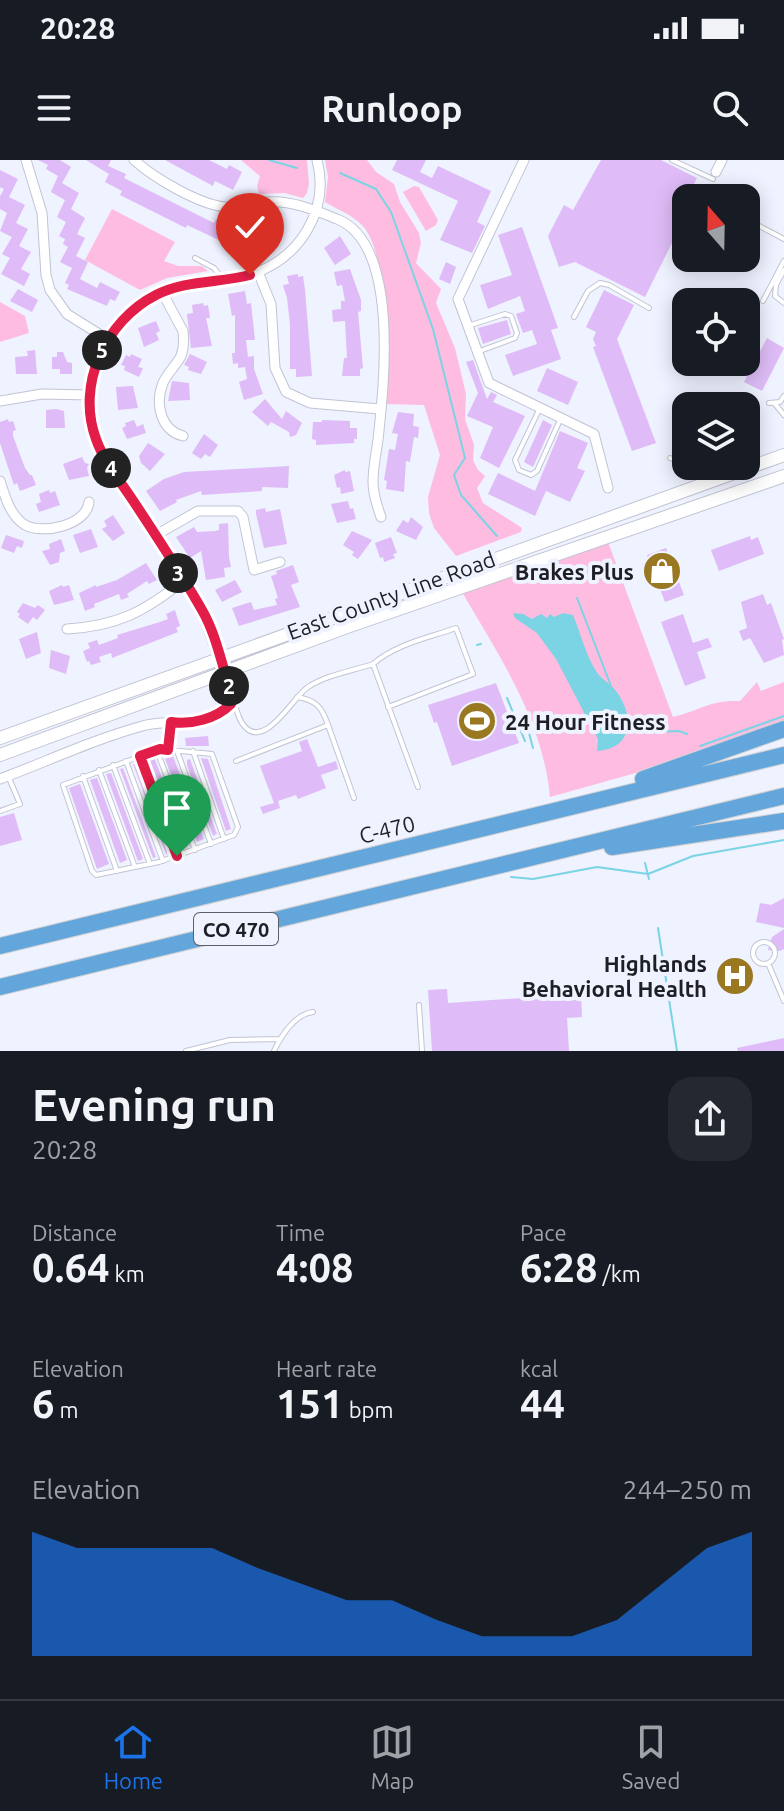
<!DOCTYPE html>
<meta charset="utf-8">
<style>
:root{--surface:#171b24;--page:#242831;--text:#f1f3f6;--muted:#9ea1a6;--line:#363941;--accent:#1a73e8}
body{margin:0;font-family:Ubuntu,sans-serif;background:var(--page);color:var(--text);height:100vh;display:flex;flex-direction:column;font-size:30px;white-space:nowrap}
*{box-sizing:border-box;margin:0}
p{font-size:26px;color:var(--muted)}
.icon{flex:none;width:44px;height:44px;fill:none;stroke:currentColor;stroke-width:2;stroke-linecap:round;stroke-linejoin:round}
.map{position:relative;height:891px;overflow:hidden}
.side{display:flex;flex-direction:column;background:var(--surface);flex:1}
.side>*{flex:none}
.needle{width:52px;rotate:340deg}
.fabs{position:absolute;left:672px;top:24px;display:grid;gap:16px}
.fabs a{display:grid;place-items:center;width:88px;height:88px;border-radius:16px;background:var(--surface);box-shadow:0 4px 20px #0003;font-size:40px}
.pin{position:absolute;display:grid;place-items:center;width:68px;height:68px;color:#fff;margin:-82px -34px;border-radius:50% 50% 50% 0;rotate:-45deg;box-shadow:0 0 8px #0007}
.pin .icon{rotate:45deg}
.km{position:absolute;width:40px;height:40px;margin:-20px;border-radius:50%;background:#222;color:#fff;font-size:22px;line-height:40px;text-align:center}
.round{display:grid;place-items:center;flex:none;width:84px;height:84px;border-radius:24px;background:var(--page)}
.headline{display:flex;align-items:center;justify-content:space-between;height:136px;padding:0 32px}
h1{font-size:44px;font-weight:700;line-height:60px}
.figures{display:grid;grid-template-columns:repeat(3,1fr);gap:12px;height:136px;padding:8px 32px}
.figures div{display:grid;align-content:center}
.figures b{font-size:40px;font-weight:700}
.figures small{font-size:22px;font-weight:400}
.figures p{font-size:22px}
.chart{height:224px;padding:16px 32px}
.chart p{display:flex;justify-content:space-between}
.chart svg{width:100%;height:144px;margin-top:8px;fill:var(--accent);opacity:.7}
.status{display:flex;justify-content:space-between;align-items:center;height:56px;padding:0 40px;background:var(--surface);direction:ltr}
.status svg{height:22px;fill:currentColor}
header{display:flex;justify-content:space-between;align-items:center;height:104px;padding:0 32px;background:var(--surface);font-size:36px;font-weight:700}
.menu{display:flex;justify-content:space-around;align-items:center;height:112px;border-top:2px solid var(--line);background:var(--surface);font-size:22px;color:var(--muted)}
.menu a{display:grid;justify-items:center;gap:4px}
.menu .selected{color:var(--accent)}
.map>svg:first-child{display:block}
.green{fill:#febce1}
.water{fill:#7ad4e4}
.lines{fill:none;stroke-linecap:round;stroke-linejoin:round}
.stream{stroke:#7ad4e4;stroke-width:2}
.building{fill:#dfbcf7}
.service-casing{stroke:#c1c4d3;stroke-width:6}
.minor-casing{stroke:#c1c4d3;stroke-width:11}
.secondary-casing{stroke:#c1c4d3;stroke-width:14}
.motorway-casing{stroke:#d2d2d3;stroke-width:18}
.service{stroke:#fff;stroke-width:4}
.minor{stroke:#fff;stroke-width:9}
.secondary{stroke:#fff;stroke-width:12}
.motorway{stroke:#62a6dc;stroke-width:16}
.route-casing{stroke:#fff;stroke-width:16}
.route{stroke:#e11d48;stroke-width:10}
.labels{text-anchor:middle;dominant-baseline:central;stroke-width:8;stroke-linejoin:round;paint-order:stroke}
.shield{fill:#eff2ff;stroke:#5d5e66;stroke-width:2}
.shield-label{font-size:20px;font-weight:bold;fill:#1e1f25}
.poi-label{font-size:22px;font-weight:bold;fill:#1e1f25;stroke:#eff2ff;text-anchor:end}
.street-label{font-size:22px;fill:#1e1f25;stroke:#eff2ff}
</style>
<div class="status"><b>20:28</b><svg viewBox="0 0 49 12"><path d="M0 12V9h3v3zM5 12V6h3v6zM10 12V3h3v9zM15 12V0h3v12zM26 1h20v11H26zM47 4h2v5h-2z"/></svg></div>
<header><svg class="icon" aria-label="menu" viewBox="0 0 24 24"><path d="M4 6h16M4 12h16M4 18h16"/></svg>Runloop<svg class="icon" aria-label="search" viewBox="0 0 24 24"><circle cx="10" cy="10" r="6"/><path d="M15 15l6 6"/></svg></header>
<div class="map">
<svg width="784" height="891" viewBox="0 0 784 891">
<rect width="100%" height="100%" fill="#eff2ff"/>
<!-- green -->
<path class="green" d="M241,0H307L309,24L307,33L303,38L284,33L259,34L257,26L260,16Z
M325,0H367L376,12L394,24L400,42L419,73L421,83L416,103L441,129L436,143L455,188L466,234L465,259L474,285L473,300L478,310L485,316L477,328L483,343L522,368L521,372L456,396L434,368L429,353L428,337L440,295L424,245L386,244C384,201 391,96 362,65C351,54 338,50 325,42L328,17Z
M414,26L419,27L438,60L436,65L426,71L403,32Z
M112,49L175,82L164,101L178,106H202L208,111L167,118L140,130L85,100Z
M0,142L25,156L29,173L0,182Z
M608,382L673,557C702,550 708,540 740,541L757,522L761,531L784,522V560L657,607L550,637C543,561 500,497 462,432Z"/>
<!-- water -->
<path class="water" d="M513,453L523,454L532,459L541,454L547,458L550,454L554,457L563,453L573,455C581,474 586,497 598,514C603,520 611,524 616,531C635,556 633,589 597,591L598,579L556,499L537,473L515,458Z"/>
<g class="lines">
<!-- stream -->
<path class="stream" d="M269,0L297,8
M340,13L376,29L391,52L433,169L465,298L454,315L461,335L497,376
M577,438L611,526
M477,485L481,484
M507,538L525,581
M626,566L651,572L679,571L687,574
M529,573L533,588
M700,586L784,556
M645,703L649,719
M511,717L533,719L597,707L648,714L693,696L784,680
M658,768L677,891"/>
</g>
<!-- building -->
<path class="building" d="M38,0H60L71,7L62,23L79,33L71,49L85,58L77,74L85,78L76,96L88,102L80,119L97,128L100,122L120,132L115,141L110,139L107,146L67,129L69,125L65,123L72,108L60,102L68,87L63,84L65,79L59,76L66,62L57,57L65,40L51,32L58,16L46,9L48,5Z
M86,0H111L108,6L126,14L124,18L214,63L216,60L234,68L237,61L251,67L244,82L227,74L223,82L187,65L186,68L120,35L122,31L105,22L109,14Z
M165,0H209L227,9L229,5L242,12L233,30L215,21L213,26Z
M397,0H426L420,12L432,18L438,6L491,31L477,62L485,66L472,93L440,80L458,41L392,10Z
M601,0H661L697,18L676,60L682,63L645,137L575,102L559,107L548,76L564,45L573,50Z
M0,10L18,19L9,37L25,45L16,63L28,69L19,86L31,92L21,109L30,114L24,126L1,114L10,98L2,94L12,77L0,71L7,53L0,49V36L4,29L0,27Z
M264,56L278,63L270,78L256,71Z
M522,67L558,168L551,170L561,199L513,216L505,195L537,184L532,170L523,173L517,157L516,154L525,151L520,136L488,149L480,125L512,115L498,75Z
M340,76L351,94L335,105L324,88Z
M446,102L456,107L450,124L439,119Z
M350,109L361,140V151L358,152L363,208L360,209V216H342L344,198H347L345,161L333,162L332,150L341,149V141H345L342,125L337,126L334,112Z
M298,114V117L303,116L305,130L312,216L296,217V209H290V165L287,138L283,125L289,124L287,116Z
M18,129L38,140L32,152L10,141Z
M604,130L634,145L617,179L656,283L632,291L593,187L596,186L593,179L596,172L586,167Z
M245,131L247,144L251,143L255,180H246L248,197L254,196V209L263,234L244,240L239,222L247,219L245,207L238,208V203L233,204L232,193H235V155L232,156L228,134Z
M203,143L204,146L208,145L210,158H206L212,186L191,188L187,154L193,153L192,145Z
M507,160L511,174L483,184L478,168Z
M156,161L160,171L156,173L159,180L144,187L138,168Z
M767,178L784,188L762,231L744,222Z
M35,190L37,214H16L15,197L28,196L27,191Z
M57,192H63L67,202L72,203V214H60V209H52V197H57Z
M131,194L142,199L138,207L143,208L139,217L124,210L125,206L121,205L126,195L130,197Z
M190,194L207,202L201,214L188,210L189,207L184,205Z
M473,200L487,239L491,232L497,235L493,242L525,256L499,308L480,298L493,267L467,256L478,233L466,202Z
M547,208L578,222L568,245L537,231Z
M172,221L189,223L190,240L168,241Z
M133,226L138,248L118,250L116,227Z
M265,239L282,259L286,251L302,263L296,275L290,277L289,272L271,262L268,266L252,252Z
M56,249L64,251L65,268H46V250Z
M398,252L414,254L413,266L419,267L418,278L414,277L410,302L406,301L404,332L386,329L387,321L384,320L389,289L395,290L398,274L392,273Z
M8,259L9,262L13,261L16,270L13,271V276L25,308L30,315H32L36,325L20,331L17,323L14,325L0,283V262Z
M134,260L137,267L143,264L146,273L127,279L122,268L126,266L125,263Z
M322,260L350,261V268H357V279H354V283L316,285V280L312,279L313,262H322Z
M543,260L552,265L533,307L524,302Z
M560,271L588,283L577,308L585,311L570,342L546,331L535,356L488,334L498,313L535,331Z
M204,274L218,285L210,297L205,294L201,299L192,293Z
M148,283L165,294L150,311L141,303L139,296Z
M82,297L85,303L89,304L87,308L89,316L69,320L63,304Z
M289,306L288,328L262,327V331L202,335L201,331L176,340L177,342L160,351L146,331L164,319L184,312Z
M345,310V312L350,311L354,331L341,334L340,327L337,328L334,315Z
M49,330L50,333L55,331L60,345L39,352L36,344L41,342L39,334Z
M348,341L350,349L353,348L356,359L337,363L331,344Z
M265,348L266,352L280,349L287,384L264,388L256,354V350Z
M113,355L125,373L113,381L102,369L107,366L104,361Z
M411,357L423,367L416,380L396,371L403,360L408,363Z
M228,363L229,397L231,407L224,408L225,417L206,420L201,391L190,398L176,377L194,367L197,372L215,371L219,370V364Z
M91,369L98,387L80,393L73,375Z
M352,371L372,380L358,399L352,395L354,392L343,385Z
M6,375L24,381L22,388L17,386L14,393L1,388Z
M750,376L751,380L758,377L764,394L719,411L711,390Z
M391,377L397,393L393,394L395,398L384,402L383,397L380,398L375,383Z
M61,379L65,391L60,393L59,402L50,405L42,391L50,389L49,384Z
M666,388L684,435L665,442L647,395Z
M146,403L157,420L149,424L147,421L127,434L129,437L121,440L119,434L94,444L95,447L85,451L79,433L96,425V427L117,420Z
M293,405L299,422L291,425L300,447L239,466L232,448L251,442L254,450L277,445L275,439L278,438L271,416L277,414L276,411Z
M235,420L242,432L222,442L215,430Z
M62,425L63,427L69,425L74,440L54,445L49,431Z
M763,434L767,445L771,443L784,479L782,480L784,495L764,503L750,478L743,481L739,471L747,468L741,442Z
M23,443L35,448L38,445L45,450L37,460L33,457L28,464L18,457L20,454L17,452Z
M175,450L180,466L176,468L178,472L112,498L111,493L99,497L101,502L91,505L89,501L87,502L83,491L90,488L88,483L97,480L99,485L118,478L117,475L160,462L168,459L166,454Z
M683,454L693,483L708,478L712,487L697,492L706,518L685,526L661,462Z
M37,472L41,493L26,499L19,479Z
M51,490L70,496L66,514L49,508Z
M496,523L519,583L452,606L437,562L434,563L428,545Z
M208,576L209,586H186L185,578Z
M307,579L318,607L336,601L338,609L321,615L326,628L298,639L296,635L278,641L280,648L263,654L260,647L274,643L260,606L302,591L299,582Z
M173,596L204,679L197,682L165,599Z
M154,597L188,686L180,689L147,600Z
M201,598L208,599L231,669L226,671Z
M190,599L217,674L213,676L187,605V600Z
M137,603L170,693L166,694L133,604Z
M123,608L156,697L153,698L120,609Z
M111,613L143,699L138,701L106,614Z
M97,618L127,700L120,703L90,620Z
M80,624L109,704L97,709L69,628Z
M14,653L22,680L0,686V657Z
M784,738V768L756,762L760,743L771,745Z
M784,769V789L780,791L768,790L772,777Z
M447,829L448,843L581,834L582,857L567,858L569,891H432L428,830Z
M784,878V891H738L737,888Z"/>
<g class="lines">
<!-- service casing -->
<g class="service-casing">
<path id="service" d="M672,0L713,19
M704,37L707,38
M746,59L784,79
M195,98L214,108L222,118
M784,110L776,125L775,136L784,143
M763,141L784,101
M574,157L588,131L600,123L609,125L649,148
M468,166L505,154L511,156L517,173L515,178L480,191
M769,243L780,242L784,236
M775,244L784,255
M539,250L515,300L519,310L531,315L537,311L560,260
M670,298L678,301L686,298
M373,504C396,484 428,478 456,468L473,514L388,547
M233,540C236,547 238,557 242,563C263,595 294,535 308,527C326,515 352,511 373,504L418,627
M328,565L354,638
M160,589L212,594L238,667L234,675L159,702L96,715L92,711L63,625Z
M168,590L170,564
M157,591L195,690
M177,591L211,684
M193,591L224,679
M140,596L177,696
M126,601L163,701
M236,601L328,565C322,547 316,540 297,537
M113,605L150,704
M99,610L135,707
M83,616L117,711
M0,651L20,644L9,618
M753 793a11 11 0 1 1 22 0a11 11 0 1 1-22 0Z
M768,803L784,841
M419,845L422,891
M186,891L230,880L280,879
M274,891C281,876 295,854 313,852"/>
</g>
<!-- minor casing -->
<g class="minor-casing">
<path id="minor" d="M26,0L42,53L46,115L50,130L67,154L107,179
M134,0C154,18 198,44 225,47C239,49 253,44 267,42C291,40 315,50 337,59C400,84 384,225 378,280C376,294 373,308 373,322C373,334 377,346 381,357
M524,0L458,139L489,223L594,274L608,328
M716,12L722,0
M258,112L271,144L275,208L286,232L310,243L380,249
M162,132L183,171C184,179 184,188 181,196C176,206 167,213 163,223C155,243 160,270 183,276
M0,241L42,234L91,235
M0,321C5,336 10,356 25,365C43,375 87,365 89,342
M156,375L198,351H238L243,357L254,410L280,402
M67,469C117,466 144,452 183,421
M0,619C48,601 97,578 146,565C172,559 201,568 224,551C231,547 232,543 232,535L201,449L109,305C92,275 87,246 94,212C104,167 141,133 186,125C208,120 230,121 252,114C300,98 330,50 317,0"/>
</g>
<!-- secondary casing -->
<g class="secondary-casing">
<path id="secondary" d="M0,578L784,295
M0,595L347,467L784,316"/>
</g>
<!-- motorway casing -->
<g class="motorway-casing">
<path id="motorway" d="M643,619L784,569
M612,687L784,661
M0,786L784,595
M0,827L784,636"/>
</g>
<!-- service -->
<use href="#service" class="service"/>
<!-- minor -->
<use href="#minor" class="minor"/>
<!-- secondary -->
<use href="#secondary" class="secondary"/>
<!-- motorway -->
<use href="#motorway" class="motorway"/>
</g>
<g class="lines">
<!-- route casing -->
<g class="route-casing">
<path id="route" d="M177,696L140,596L160,589L168,590L171,562C191,565 216,559 231,544L232,535C222,507 217,476 202,450C181,413 157,377 134,342C121,322 104,302 96,279C76,225 105,161 156,135C185,120 219,123 250,115"/>
</g>
<!-- route -->
<use href="#route" class="route"/>
</g>
<!-- icons -->
<defs>
<g id="shop-disc" transform="scale(2)"><circle r="9.5" fill="#9a7822" stroke="#eff2ff"/><path d="M-5-2.5h2.3a2.7 3.5 0 0 1 5.4 0H5L5.5 6h-11ZM-1.5-2.5h3a1.5 2.3 0 0 0-3 0Z" fill="#fff"/></g>
<g id="stadium-disc" transform="scale(2)"><circle r="9.5" fill="#9a7822" stroke="#eff2ff"/><path d="M0-5a6.5 5 0 1 0 0 10a6.5 5 0 1 0 0-10ZM-3.5-1.8h7v3.6h-7Z" fill="#fff"/></g>
<g id="hospital-disc" transform="scale(2)"><circle r="9.5" fill="#9a7822" stroke="#eff2ff"/><path d="M-5-5h3v3.5h4V-5h3V5h-3V1.5h-4V5h-3Z" fill="#fff"/></g>
</defs>
<g fill-rule="evenodd">
<use href="#shop-disc" x="662" y="411"/>
<use href="#stadium-disc" x="477" y="561"/>
<use href="#hospital-disc" x="735" y="816"/>
</g>
<g class="labels">
<!-- shield labels -->
<rect class="shield" x="194" y="753" width="84" height="32" rx="6"/>
<g class="shield-label">
<text x="236" y="769">CO 470</text>
</g>
<!-- poi labels -->
<g class="poi-label">
<text x="634" y="411">Brakes Plus</text>
<text x="505" y="561" text-anchor="start">24 Hour Fitness</text>
<text x="707" y="803">Highlands<tspan x="707" dy="25">Behavioral Health</tspan></text>
</g>
<!-- street labels -->
<g class="street-label">
<text transform="translate(391 435) rotate(-20)">East County Line Road</text>
<text transform="translate(387 669) rotate(-14)">C-470</text>
</g>
</g>
</svg>
<div class="fabs">
<a><svg class="needle" viewBox="-14 -14 28 28"><path d="M0-13l5 13h-10z" fill="#e53935"/><path d="M0 13l5-13h-10z" fill="#9ea1a6"/></svg></a>
<a><svg class="icon" aria-label="locate" viewBox="0 0 24 24"><circle cx="12" cy="12" r="6"/><path d="M12 2v4M12 18v4M2 12h4M18 12h4"/></svg></a>
<a><svg class="icon" aria-label="layers" viewBox="0 0 24 24"><path d="M12 4l9 5-9 5-9-5zM3 14l9 5 9-5"/></svg></a>
</div>
<div class="pin" style="left:177px;top:696px;background:#1e9e55"><svg class="icon" aria-label="arrive" viewBox="0 0 24 24"><path d="M6 21V4h12l-3 4 3 4H6"/></svg></div>
<div class="pin" style="left:250px;top:115px;background:#d93025"><svg class="icon" aria-label="check" viewBox="0 0 24 24"><path d="M5 12l5 5 9-10"/></svg></div>
<b class="km" style="left:229px;top:526px">2</b>
<b class="km" style="left:178px;top:413px">3</b>
<b class="km" style="left:111px;top:308px">4</b>
<b class="km" style="left:102px;top:190px">5</b>
</div>
<section class="side">
<div class="headline"><div><h1>Evening run</h1><p>20:28</p></div><a class="round"><svg class="icon" aria-label="share" viewBox="0 0 24 24"><path d="M12 15V3M7 8l5-5 5 5M5 13v7h14v-7"/></svg></a></div>
<div class="figures">
<div><p>Distance</p><b>0.64<small> km</small></b></div>
<div><p>Time</p><b>4:08</b></div>
<div><p>Pace</p><b>6:28<small> /km</small></b></div>
</div>
<div class="figures">
<div><p>Elevation</p><b>6<small> m</small></b></div>
<div><p>Heart rate</p><b>151<small> bpm</small></b></div>
<div><p>kcal</p><b>44</b></div>
</div>
<div class="chart"><p><span>Elevation</span>244–250 m</p>
<svg viewBox="0 0 160 44" preserveAspectRatio="none"><path d="M0 44V6L10 11L20 11L30 11L40 11L50 17L60 22L70 27L80 27L90 33L100 38L110 38L120 38L130 33L140 22L150 11L160 6V44z"/></svg>
</div>
</section>
<nav class="menu">
<a class="selected"><svg class="icon" aria-label="home" viewBox="0 0 24 24"><path d="M3 11l9-7 9 7M6 9v11h12V9"/></svg>Home</a>
<a><svg class="icon" aria-label="map" viewBox="0 0 24 24"><path d="M3 6l6-2 6 2 6-2v14l-6 2-6-2-6 2zM9 4v14M15 6v14"/></svg>Map</a>
<a><svg class="icon" aria-label="saved" viewBox="0 0 24 24"><path d="M7 4h10v16l-5-4-5 4z"/></svg>Saved</a>
</nav>
